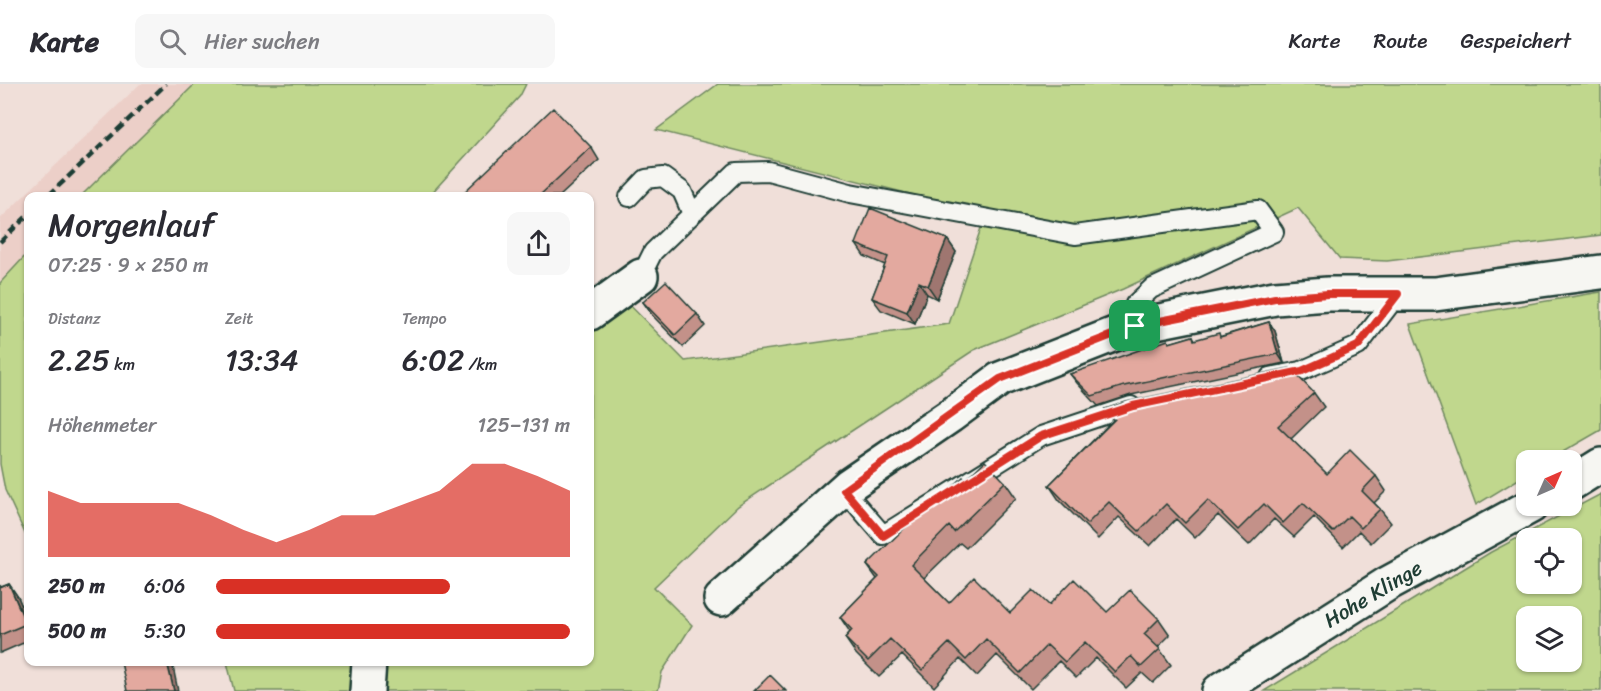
<!DOCTYPE html>
<html lang="de">
<meta charset="utf-8">
<style>
:root{--surface:#fff;--page:#f7f7f7;--text:#2b2b33;--muted:#7c7c81;--line:#e1e1e2;--accent:#d93025}
body{margin:0;font-family:Sriracha,sans-serif;background:var(--page);color:var(--text);height:100vh;display:flex;flex-direction:column;font-size:22px;white-space:nowrap}
*{box-sizing:border-box;margin:0}
p{font-size:20px;color:var(--muted)}
.icon{flex:none;width:33px;height:33px;fill:none;stroke:currentColor;stroke-width:2;stroke-linecap:round;stroke-linejoin:round}
.map{position:relative;flex:1;overflow:hidden}
.drawer{position:absolute;left:24px;top:108px;width:570px;height:474px;display:flex;flex-direction:column;background:var(--surface);border-radius:12px;box-shadow:0 2px 4px #0004}
.drawer>*{flex:none}
.needle{width:39px;rotate:45deg}
.tools{position:absolute;left:1516px;top:366px;display:grid;gap:12px}
.tools a{display:grid;place-items:center;width:66px;height:66px;border-radius:12px;background:var(--surface);box-shadow:0 2px 4px #0004;font-size:30px}
.pin{position:absolute;display:grid;place-items:center;width:51px;height:51px;color:#fff;margin:-26px;border-radius:12px;box-shadow:0 3px 9px #0006}
.round{display:grid;place-items:center;flex:none;width:63px;height:63px;border-radius:12px;background:var(--page)}
.summary{display:flex;align-items:center;justify-content:space-between;height:102px;padding:0 24px}
h1{font-size:33px;font-weight:600;line-height:45px}
.stats{display:grid;grid-template-columns:repeat(3,1fr);gap:9px;height:102px;padding:6px 24px}
.stats div{display:grid;align-content:center}
.stats b{font-size:30px;font-weight:600}
.stats small{font-size:16px;font-weight:400}
.stats p{font-size:16px}
.chart{height:168px;padding:12px 24px}
.chart p{display:flex;justify-content:space-between}
.chart svg{width:100%;height:108px;margin-top:6px;fill:var(--accent);opacity:.7}
ul{padding:0 24px;list-style:none;font-size:20px}
li{display:grid;grid-template-columns:96px 72px 1fr;align-items:center;height:45px}
li i{height:15px;border-radius:8px;background:var(--accent)}
header{display:flex;align-items:center;gap:36px;box-sizing:border-box;height:84px;padding:0 30px;background:var(--surface);border-bottom:2px solid var(--line)}
header strong{font-size:28px}
nav{display:flex;gap:33px;margin-inline-start:auto;font-size:21px}
.search{width:420px;height:54px;background:var(--page);display:flex;align-items:center;gap:15px;box-sizing:border-box;padding:0 21px;border-radius:12px;color:var(--muted);font-size:22px}
.map>svg:first-child{display:block}
.built{fill:#eccfc8}
.green{fill:#c0d78d;stroke:#708a60;stroke-width:1.5;fill-rule:evenodd}
.lines{fill:none;stroke-linecap:round;stroke-linejoin:round}
.service-casing{stroke:#1f3d34;stroke-width:22}
.minor-casing{stroke:#1f3d34;stroke-width:38}
.service{stroke:#f6f6f2;stroke-width:18}
.minor{stroke:#f6f6f2;stroke-width:33}
.rail{stroke:#1f3d34;stroke-width:4.5;stroke-dasharray:9 4.5;stroke-linecap:butt}
.wall{fill:#c39189;stroke:#1f3d34;stroke-width:1.5}
.shaded-wall{fill:#9f766f;stroke:#1f3d34;stroke-width:1.5}
.building{fill:#e3a99f;stroke:#1f3d34;stroke-width:1.5}
.route-casing{stroke:#fff;stroke-width:12}
.route{stroke:#d93025;stroke-width:8}
.labels{text-anchor:middle;dominant-baseline:central;stroke-width:4.5;stroke-linejoin:round;paint-order:stroke}
.street-label{font-size:21px;fill:#1f3d34;stroke:#f6f6f2}
</style>
<header>
<strong>Karte</strong>
<div class="search"><svg class="icon" aria-label="search" viewBox="0 0 24 24"><circle cx="10" cy="10" r="6"/><path d="M15 15l6 6"/></svg>Hier suchen</div>
<nav><a>Karte</a><a>Route</a><a>Gespeichert</a></nav>
</header>
<div class="map">
<svg width="1601" height="607" viewBox="0 0 1601 607">
<rect width="100%" height="100%" fill="#f0dfd9"/>
<filter id="ink" filterUnits="userSpaceOnUse"><feTurbulence type="fractalNoise" baseFrequency=".0167" numOctaves="2"/><feDisplacementMap in="SourceGraphic" scale="12" xChannelSelector="R" yChannelSelector="G"/><feConvolveMatrix kernelMatrix="1 2 1 2 8 2 1 2 1" color-interpolation-filters="sRGB"/></filter>
<g filter="url(#ink)">
<!-- built -->
<path class="built" d="M140,0H195L81,112H28V169L0,199V135Z"/>
<!-- green -->
<path class="green" d="M195,0H526L520,12L429,112H81Z
M718,0H1601V151L1387,177L1340,175L1298,124L1123,205L974,266L738,422L654,503L692,541L662,588L658,607H234L227,578H590V213L606,197L685,277L949,240L986,129L656,46Z
M28,169V456L5,406L0,380V199Z
M1601,208V346L1549,376H1527V390L1476,421L1410,240Z
M1601,410V607H1264L1491,468ZM1572,454V500H1527V454ZM1572,532V578H1527V532Z"/>
<g class="lines">
<!-- service casing -->
<g class="service-casing">
<path id="service" d="M629,113L646,95L663,93L682,107L692,130
M641,192L653,168L736,88L768,87L850,109L1075,151L1258,126L1274,148L1151,205L1135,220V242
M1270,293L1301,287L1358,262L1398,210
M844,406L883,451L1041,352L1131,322"/>
</g>
<!-- minor casing -->
<g class="minor-casing">
<path id="minor" d="M590,229L641,192
M1572,399L1601,381
M721,515L849,401L950,332L1000,295L1135,242L1275,214L1328,210H1435L1601,188
M367,607L369,578
M1219,607L1387,500L1531,422"/>
</g>
<!-- service -->
<use href="#service" class="service"/>
<!-- minor -->
<use href="#minor" class="minor"/>
<!-- rail -->
<path class="rail" d="M48,112L166,0
M0,158L28,131"/>
</g>
<!-- wall -->
<path class="wall" d="M591,63L599,76L560,112H460Z
M947,155L956,168L937,215L927,210L915,240L881,226L872,214L885,181L864,172L856,160Z
M643,218L697,230L705,242L683,263L652,231Z
M1269,238L1275,247L1284,279L1131,311L1098,322L1077,299L1070,290L1193,252L1195,256L1222,252Z
M1314,309L1324,323L1291,355L1327,390L1376,392L1386,407L1374,419L1380,425L1391,439L1371,459L1359,447L1343,463L1314,433L1294,453L1274,435L1249,461L1218,431L1195,454L1176,435L1150,462L1119,433L1098,455L1059,416L1049,401L1113,336L1105,325Z
M965,396L1005,398L1016,414L966,464L960,459L924,494L949,519L1010,529L1049,521L1159,535L1170,551L1158,563L1171,581L1153,599L1142,589L1126,604L1096,574L1076,594L1059,577L1031,605L997,571L977,592L960,575L934,603L902,571L879,593L856,570L845,554L850,548L840,533L877,495L867,481L931,424Z
M9,500L18,513L28,537V557L0,569V501L1,503Z"/>
<!-- shaded-wall -->
<path class="shaded-wall" d="M947,155L956,168L937,215L928,202Z
M919,198L927,210L915,240L907,228Z
M1269,238L1275,247L1284,279L1278,270Z
M9,500L18,513L28,537V543Z
M167,578H172L178,607H174Z"/>
<!-- building -->
<path class="building" d="M553,24L591,63L539,112H460Z
M870,124L947,155L928,202L919,198L907,228L872,214L888,173L856,160Z
M666,197L697,230L675,251L643,218Z
M1269,238L1278,270L1124,302L1092,312L1070,290L1168,256L1169,259L1193,252L1194,256L1219,249L1220,253Z
M1290,284L1314,309L1278,342L1327,390L1350,366L1376,392L1362,407L1380,425L1361,444L1349,432L1333,448L1303,419L1283,439L1264,420L1238,446L1208,416L1185,439L1166,420L1139,447L1109,418L1087,440L1049,401L1115,335L1105,325L1126,318Z
M985,377L1005,398L954,448L949,442L911,481L949,519L974,493L1010,529L1033,506L1049,521L1074,495L1107,528L1130,506L1159,535L1144,550L1160,565L1141,583L1131,572L1115,588L1085,558L1065,578L1047,561L1020,589L986,555L966,576L949,559L922,586L890,555L868,577L845,554L852,546L840,533L879,493L867,481L928,421L931,424L963,393L965,396Z
M9,500L26,540L0,551V504Z
M121,578H167L174,607H127Z
M770,591L786,607H754Z"/>
</g>
<g class="lines" filter="url(#ink)">
<!-- route casing -->
<g class="route-casing">
<path id="route" d="M1328,210H1398L1358,262L1302,287L1133,322L1041,352L883,452L844,406L1000,295L1135,242L1275,214Z"/>
</g>
<!-- route -->
<use href="#route" class="route"/>
</g>
<g class="labels">
<!-- street labels -->
<g class="street-label">
<text transform="translate(1373 510) rotate(-31)">Hohe Klinge</text>
</g>
</g>
</svg>
<div class="tools">
<a><svg class="needle" viewBox="-14 -14 28 28"><path d="M0-13l5 13h-10z" fill="#e53935"/><path d="M0 13l5-13h-10z" fill="#7c7c81"/></svg></a>
<a><svg class="icon" aria-label="locate" viewBox="0 0 24 24"><circle cx="12" cy="12" r="6"/><path d="M12 2v4M12 18v4M2 12h4M18 12h4"/></svg></a>
<a><svg class="icon" aria-label="layers" viewBox="0 0 24 24"><path d="M12 4l9 5-9 5-9-5zM3 14l9 5 9-5"/></svg></a>
</div>
<div class="pin" style="left:1135px;top:242px;background:#1e9e55"><svg class="icon" aria-label="arrive" viewBox="0 0 24 24"><path d="M6 21V4h12l-3 4 3 4H6"/></svg></div>
<section class="drawer">
<div class="summary"><div><h1>Morgenlauf</h1><p>07:25 · 9 × 250 m</p></div><a class="round"><svg class="icon" aria-label="share" viewBox="0 0 24 24"><path d="M12 15V3M7 8l5-5 5 5M5 13v7h14v-7"/></svg></a></div>
<div class="stats">
<div><p>Distanz</p><b>2.25<small> km</small></b></div>
<div><p>Zeit</p><b>13:34</b></div>
<div><p>Tempo</p><b>6:02<small> /km</small></b></div>
</div>
<div class="chart"><p><span>Höhenmeter</span>125–131 m</p>
<svg viewBox="0 0 160 44" preserveAspectRatio="none"><path d="M0 44V17L10 22L20 22L30 22L40 22L50 27L60 33L70 38L80 33L90 27L100 27L110 22L120 17L130 6L140 6L150 11L160 17V44z"/></svg>
</div>
<ul>
<li><b>250 m</b>6:06<i style="width:66%"></i></li>
<li><b>500 m</b>5:30<i style="width:100%"></i></li>
</ul>
</section>
</div>
